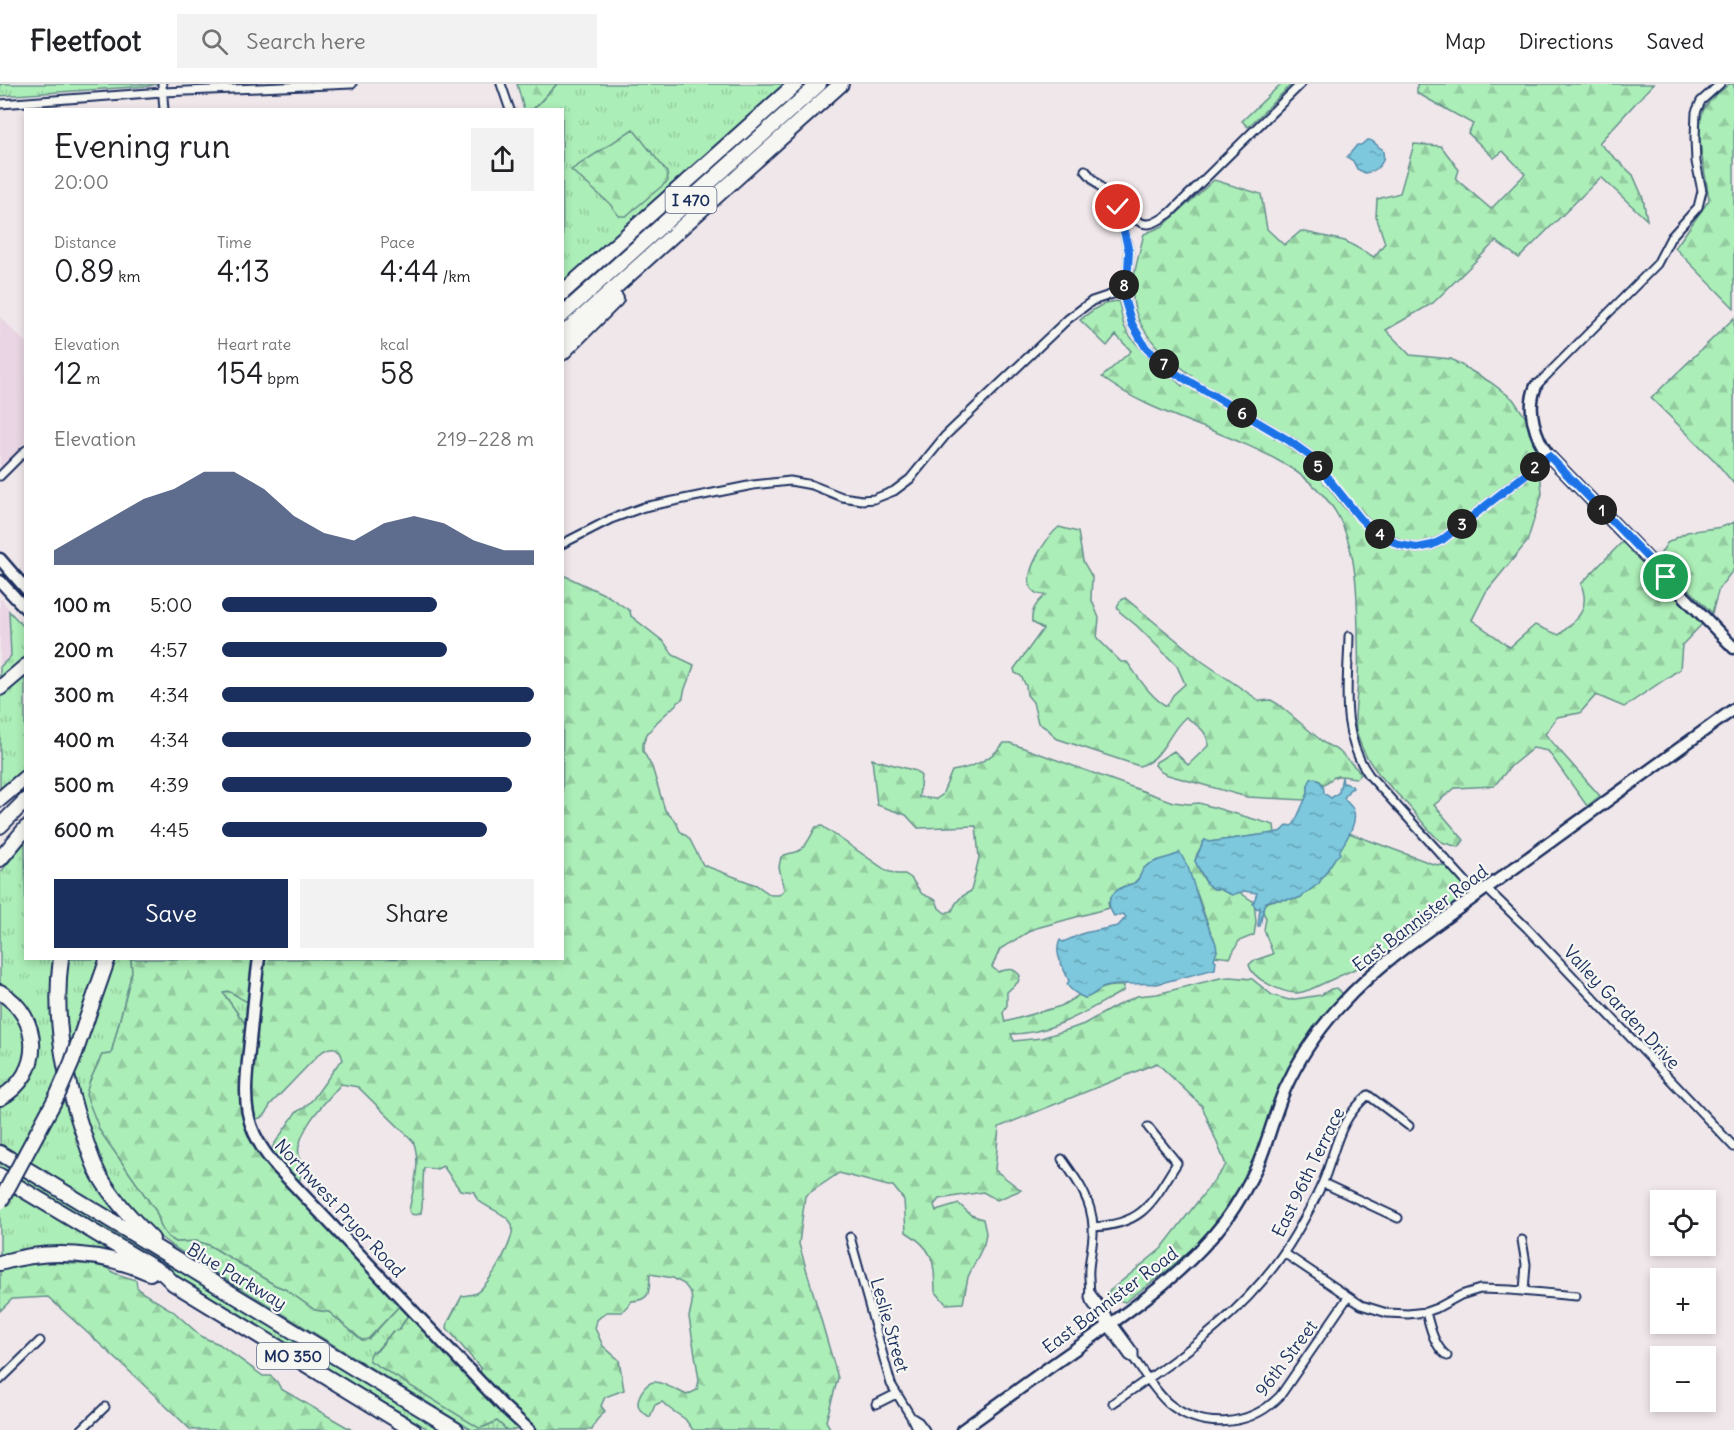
<!DOCTYPE html>
<meta charset="utf-8">
<style>
:root{--surface:#fff;--page:#f2f2f2;--text:#202124;--muted:#757577;--line:#e0e0e0;--accent:#1b2f5e}
body{margin:0;font-family:Delius,sans-serif;background:var(--page);color:var(--text);height:100vh;display:flex;flex-direction:column;font-size:22px;white-space:nowrap}
*{box-sizing:border-box;margin:0}
p{font-size:20px;color:var(--muted)}
.icon{flex:none;width:33px;height:33px;fill:none;stroke:currentColor;stroke-width:2;stroke-linecap:round;stroke-linejoin:round}
.map{position:relative;flex:1;overflow:hidden}
.panel{position:absolute;left:24px;top:24px;width:540px;height:852px;display:flex;flex-direction:column;background:var(--surface);border-radius:0px;box-shadow:0 3px 9px #0003}
.panel>*{flex:none}
.fabs{position:absolute;left:1650px;top:1106px;display:grid;gap:12px}
.fabs a{display:grid;place-items:center;width:66px;height:66px;border-radius:0px;background:var(--surface);box-shadow:0 3px 9px #0003;font-size:30px}
.pin{position:absolute;display:grid;place-items:center;width:51px;height:51px;color:#fff;margin:-26px;border:3px solid #fff;border-radius:50%;box-shadow:0 2px 6px #0007}
.km{position:absolute;width:30px;height:30px;margin:-15px;border-radius:50%;background:#222;color:#fff;font-size:16px;line-height:30px;text-align:center}
.round{display:grid;place-items:center;flex:none;width:63px;height:63px;border-radius:0px;background:var(--page)}
.head{display:flex;align-items:center;justify-content:space-between;height:102px;padding:0 30px}
h1{font-size:33px;font-weight:600;line-height:45px}
.stats{display:grid;grid-template-columns:repeat(3,1fr);gap:9px;height:102px;padding:6px 30px}
.stats div{display:grid;align-content:center}
.stats b{font-size:30px;font-weight:600}
.stats small{font-size:16px;font-weight:400}
.stats p{font-size:16px}
.chart{height:168px;padding:12px 30px}
.chart p{display:flex;justify-content:space-between}
.chart svg{width:100%;height:108px;margin-top:6px;fill:var(--accent);opacity:.7}
.button{display:flex;gap:12px;margin-top:auto;padding:12px 30px}
.button a{flex:1;height:69px;border-radius:0px;background:var(--accent);color:#fff;font-size:24px;font-weight:600;line-height:69px;text-align:center}
.button a+a{background:var(--page);color:var(--text)}
ul{padding:0 30px;list-style:none;font-size:20px}
li{display:grid;grid-template-columns:96px 72px 1fr;align-items:center;height:45px}
li i{height:15px;border-radius:8px;background:var(--accent)}
header{display:flex;align-items:center;gap:36px;box-sizing:border-box;height:84px;padding:0 30px;background:var(--surface);border-bottom:2px solid var(--line)}
header strong{font-size:28px}
nav{display:flex;gap:33px;margin-inline-start:auto;font-size:21px}
.search{width:420px;height:54px;background:var(--page);display:flex;align-items:center;gap:15px;box-sizing:border-box;padding:0 21px;border-radius:0px;color:var(--muted);font-size:22px}
.map>svg:first-child{display:block}
.built{fill:#e9d5e3}
.grass{fill:url(#grass-tufts);stroke:#648e8a;stroke-width:1.5}
.forest{fill:url(#forest-firs);stroke:#648e8a;stroke-width:1.5}
.water{fill:url(#water-ripples);stroke:#568baa;stroke-width:1.5}
.lines{fill:none;stroke-linecap:round;stroke-linejoin:round}
.street-casing{stroke:#1b2f5e;stroke-width:11}
.secondary-casing{stroke:#1b2f5e;stroke-width:15}
.primary-casing{stroke:#1b2f5e;stroke-width:15}
.highway-casing{stroke:#1b2f5e;stroke-width:18}
.street{stroke:#f6f6f2;stroke-width:7}
.secondary{stroke:#f6f6f2;stroke-width:10}
.primary{stroke:#f6f6f2;stroke-width:10}
.highway{stroke:#f6f6f2;stroke-width:14}
.highway-bridge-casing{stroke:#1b2f5e;stroke-width:18;stroke-linecap:butt}
.highway-bridge{stroke:#f6f6f2;stroke-width:14}
.route-casing{stroke:#fff;stroke-width:12}
.route{stroke:#1a73e8;stroke-width:8}
.labels{text-anchor:middle;dominant-baseline:central;stroke-width:4.5;stroke-linejoin:round;paint-order:stroke}
.shield{fill:#f6f6f2;stroke:#5d6b8a;stroke-width:1.5}
.shield-label{font-size:16px;font-weight:bold;fill:#1b2f5e}
.street-label{font-size:18px;fill:#1b2f5e;stroke:#f6f6f2}
</style>
<header>
<strong>Fleetfoot</strong>
<div class="search"><svg class="icon" aria-label="search" viewBox="0 0 24 24"><circle cx="10" cy="10" r="6"/><path d="M15 15l6 6"/></svg>Search here</div>
<nav><a>Map</a><a>Directions</a><a>Saved</a></nav>
</header>
<div class="map">
<svg width="1734" height="1346" viewBox="0 0 1734 1346">
<defs>
<pattern id="grass-tufts" width="24" height="20" patternUnits="userSpaceOnUse" patternTransform="scale(1.5)"><rect width="24" height="20" fill="#aceeb7"/><path d="M3 7l-1-3M5 7V3M7 7l1-3M15 17l-1-3M17 17v-4M19 17l1-3" fill="none" stroke="#93cca0"/></pattern>
<pattern id="forest-firs" width="22" height="20" patternUnits="userSpaceOnUse" patternTransform="scale(1.5)"><rect width="22" height="20" fill="#aceeb7"/><path d="M5 1l3.5 6h-7zM16 11l3.5 6h-7z" fill="#93cca0"/></pattern>
<pattern id="water-ripples" width="26" height="14" patternUnits="userSpaceOnUse" patternTransform="scale(1.5)"><rect width="26" height="14" fill="#7dc8dd"/><path d="M2 4q2-2 4 0t4 0M15 11q2-2 4 0t4 0" fill="none" stroke="#66a3b6"/></pattern>
</defs>
<rect width="100%" height="100%" fill="#f0e7eb"/>
<filter id="ink" filterUnits="userSpaceOnUse"><feTurbulence type="fractalNoise" baseFrequency=".0167" numOctaves="2"/><feDisplacementMap in="SourceGraphic" scale="12" xChannelSelector="R" yChannelSelector="G"/><feConvolveMatrix kernelMatrix="1 2 1 2 8 2 1 2 1" color-interpolation-filters="sRGB"/></filter>
<g filter="url(#ink)">
<!-- built -->
<path class="built" d="M0,233L26,259L25,366L0,391Z
M0,514L10,526L11,572L0,583Z"/>
<!-- grass -->
<path class="grass" d="M0,0H157L148,2L0,12Z
M557,0H788L563,203L562,26H533Z
M9,527L25,544V575L0,598V583L11,572Z
M25,589V687L0,710V612Z
M25,758L26,874L58,875L70,1017L126,1138L0,1060V1017L36,962L0,902V789Z
M65,875H104L69,978L65,961L64,883Z
M114,875H131L132,888L111,970L102,971L89,999L100,1047L156,1127L162,1145L168,1153L176,1158L197,1157L209,1161L275,1201L285,1205L315,1226L329,1228L362,1256L369,1255L400,1221L408,1231L399,1246L393,1247L376,1267L484,1343L497,1337L507,1346H472L172,1162L151,1146L111,1100L94,1067L72,997L85,964Z
M227,907C236,909 240,916 249,918L246,941L223,909Z
M0,910L10,917L29,954L23,985L0,1009Z
M0,1075L444,1346H429L0,1084Z
M0,1098L127,1175L0,1174Z"/>
<!-- forest -->
<path class="forest" d="M517,0H557L533,25L524,26Z
M1281,0H1292L1248,43L1242,37Z
M1417,0H1653L1599,59L1633,91L1643,114L1647,136L1601,93L1519,174L1496,157L1433,219L1386,246L1410,271L1451,275L1490,298L1513,315L1526,334L1539,371L1542,410L1527,458L1486,508L1472,536L1510,563L1535,541L1559,551C1577,535 1591,526 1581,500L1624,456L1703,539L1682,561L1680,585L1624,623L1596,611L1580,629L1557,633L1545,650L1600,712L1587,722L1548,667L1533,664L1511,682L1494,702L1455,704L1434,721L1464,756L1459,763C1454,761 1446,760 1442,758C1434,754 1415,729 1408,721C1389,701 1368,683 1359,656C1351,637 1358,613 1358,593C1359,578 1358,563 1358,547C1357,511 1357,474 1342,440C1305,356 1169,347 1102,293L1131,267L1116,251L1107,262L1080,236C1091,227 1102,218 1118,217C1122,226 1121,236 1125,244C1138,267 1163,284 1182,302L1192,292C1183,284 1172,277 1163,269C1121,227 1131,201 1144,150L1163,142L1214,96L1261,110L1267,145L1284,161L1301,147L1345,157L1374,173L1385,159L1376,132L1377,115L1400,109L1414,60L1441,62L1459,86L1456,95L1491,125L1525,90L1503,67L1494,74L1468,49L1473,40L1417,9Z
M1729,0H1734V224L1675,164L1709,116C1707,90 1692,47 1705,23C1711,14 1721,7 1729,0Z
M633,45L667,88L668,97L626,132H619L609,119L571,86Z
M1734,234V400L1715,377L1651,314Z
M1734,438V485L1719,504L1712,529L1658,474L1667,459L1687,448L1722,443Z
M1059,443L1078,448L1083,477L1092,493L1091,514L1099,534L1097,554L1121,578H1127C1137,591 1152,616 1167,622L1173,611L1185,600L1177,582L1137,542L1120,528L1117,523L1120,517L1125,514L1203,578L1260,617L1271,616L1278,620L1324,659L1339,667L1362,690L1356,694C1339,692 1338,688 1324,701L1320,697L1308,701V709L1305,716L1247,713L1168,691L1161,688L1155,681L1156,678L1174,667L1188,681L1208,662C1209,648 1197,641 1186,633C1168,647 1164,676 1139,682L1055,654L1049,646L1038,639L1033,618L1027,611L1026,602L1021,592L1015,589L1014,585L1043,545L1032,538C1031,526 1036,519 1046,511C1043,511 1039,511 1036,509C1016,497 1047,452 1059,443Z
M563,491L608,512L630,527L631,532L664,558L673,571L694,581C691,593 684,601 683,614L657,638L647,650L643,660V667L652,683L665,726L676,738L680,747L689,754L703,781L756,801L771,811H779L784,806L779,783L781,773C787,769 790,770 796,768C805,766 811,751 816,743L822,742L887,787L897,790H905L911,794L922,810L936,816L939,824L945,829L952,827C956,817 961,812 971,807L979,774L976,742L918,744L906,731L877,721L872,675L916,687L921,692L919,713L936,715L942,711L952,687C972,684 992,675 1004,659H1010L1173,718L1189,720L1199,719L1274,741L1275,749L1209,758L1205,756L1197,770L1195,777L1202,792L1207,800L1214,805H1219L1232,811L1239,808L1254,818L1256,838L1254,851L1239,857L1230,874L1214,872L1217,867L1214,854L1210,847L1198,812L1180,770L1170,773L1141,792L1134,799L1122,803L1108,818L1109,824L1033,845L1000,865L992,883L998,888C1008,885 1014,883 1020,892L1018,898L1007,908V921L1003,929L1005,938L1061,922L1079,911L1085,914C1093,912 1096,907 1103,904C1109,901 1117,902 1124,902L1123,907C1088,926 1053,950 1011,950L1014,957L1041,954L1070,945L1084,940L1116,922L1137,912L1157,910L1220,894L1231,893L1252,895L1272,911L1289,916L1321,911L1331,905L1337,904L1343,910L1315,944L1270,1034L1251,1083L1239,1105L1214,1140L1197,1160L1164,1189L1125,1218L1114,1215L1107,1209L1161,1165L1226,1081L1202,1022L1157,979L999,1043L995,1086L1021,1106L997,1116L983,1108L939,1115L934,1121L936,1127L959,1120L971,1131L983,1135L986,1149L984,1160L968,1193L963,1219L946,1220L935,1207C934,1176 934,1165 906,1148L904,1116L893,1102H888L839,1089L805,1112L799,1160L838,1294L826,1337L831,1346H693L685,1335L670,1325L662,1318L655,1321L650,1333C646,1330 641,1328 639,1324C635,1315 645,1298 655,1298C662,1298 680,1308 687,1311L697,1306L699,1296L689,1233L692,1219L691,1209L684,1200L673,1194L650,1190C649,1206 652,1216 632,1217L622,1228H606L597,1236L595,1244L603,1262L619,1276L624,1306L605,1313L601,1322L605,1327L596,1337L592,1346H536L527,1339L480,1292L481,1285L447,1244L448,1238L462,1212C467,1211 472,1211 476,1209C488,1203 516,1155 512,1141C508,1130 486,1124 478,1116C476,1114 475,1111 474,1108L460,1106L443,1082L437,1085L424,1084C422,1099 424,1114 421,1129L416,1131L411,1130L409,1127C413,1104 422,1079 413,1057L358,1003L341,1000C325,1019 305,1037 299,1062C296,1076 306,1080 299,1098L274,1071L272,1067L273,1062L296,1028L304,1024L313,1015L338,980L343,976C339,961 332,961 320,969L270,1021C267,1030 265,1033 256,1035L252,1033C247,982 259,926 265,875L562,874Z
M1349,749L1433,780L1447,782L1464,800L1463,811L1452,824L1426,844L1383,872L1309,906C1305,907 1300,909 1295,909C1281,908 1252,895 1249,881L1253,877L1273,870L1264,846L1266,834C1251,809 1291,819 1301,813C1324,798 1336,772 1349,749Z
M131,875H254L249,918C240,916 236,909 227,907L223,909L246,941L242,1009L246,1040L400,1221L368,1255L362,1256L329,1228L315,1226L285,1205L275,1201L209,1161L197,1157L176,1158L168,1153L162,1145L156,1127L100,1047L86,1011L89,999L102,971L111,970L132,888Z
M44,1178L96,1181L108,1184L114,1189L136,1196L137,1203L143,1209L173,1227L202,1253L219,1260L263,1292H271L277,1298L281,1305L352,1346H191L124,1282L48,1213L12,1215L0,1227V1186L26,1179Z
M408,1231L424,1246L521,1346H507L497,1337L484,1343L479,1344L370,1277L369,1272L371,1268L377,1267L393,1247L399,1246Z"/>
<!-- water -->
<path class="water" d="M1367,56C1375,55 1376,63 1382,65C1387,78 1378,87 1365,89L1357,85L1353,77L1347,73L1357,61H1361Z
M1342,693L1343,700L1345,699L1352,702L1353,704L1349,706L1344,714C1346,718 1351,721 1353,725C1359,737 1346,756 1340,766V770L1335,774L1319,799L1301,813L1296,815L1271,816L1266,818L1264,821L1260,842H1258L1260,823L1257,825L1253,820L1257,809L1244,807L1232,811L1219,805H1214L1207,800L1195,777L1203,758L1205,756L1209,758L1274,749L1282,747L1288,741L1291,742L1294,740L1308,709V701L1311,695L1315,694C1322,698 1324,702 1324,709L1331,714L1339,708Z
M1180,769L1188,783L1202,827L1216,860L1217,867L1214,875L1216,877L1215,885L1157,900C1147,899 1110,900 1102,904C1096,908 1092,912 1085,914C1079,912 1069,905 1067,900L1069,897C1064,884 1053,869 1060,856L1063,858L1084,849L1118,842L1126,833L1123,830L1114,832C1105,818 1109,809 1125,802C1128,801 1131,801 1134,799C1140,796 1140,789 1144,784C1152,776 1170,774 1180,769Z"/>
<g class="lines">
<!-- street casing -->
<g class="street-casing">
<path id="street" d="M162,0L164,26
M501,0L510,26
M0,20L163,8L352,0
M1085,86C1097,99 1131,142 1149,140C1157,139 1164,133 1170,129L1301,0
M1118,123L1129,168L1128,185L1122,207L1132,240L1146,264L1175,289L1288,356L1310,372L1347,419L1370,444L1400,461L1417,464L1432,461L1442,456L1549,372
M1536,302L1657,180L1671,153L1698,123L1702,107L1696,78L1695,54L1696,28L1701,17L1720,0
M0,392L26,366
M562,460L611,435L644,423L753,401L790,397L812,401L842,413L862,416L874,415L894,407L910,395L945,352L1068,235L1092,217L1122,207
M1349,552C1348,601 1339,649 1369,691L1478,811
M1487,805L1527,844L1734,1063
M1062,1075C1077,1096 1092,1116 1093,1143C1094,1156 1090,1171 1089,1185C1088,1194 1091,1204 1089,1213L1090,1217L1129,1272L1134,1275C1144,1289 1154,1306 1168,1319C1201,1346 1249,1344 1280,1312L1348,1213
M1323,1099L1398,1134
M1093,1143C1145,1140 1152,1118 1177,1079L1148,1043
M850,1153L891,1300L911,1333L917,1346
M1522,1156L1526,1180L1524,1207
M1284,1169L1361,1221L1387,1229L1408,1230L1426,1228L1437,1224L1461,1211L1480,1205L1510,1206L1576,1212
M1090,1208L1134,1268V1275
M1426,1228C1430,1243 1434,1262 1447,1272
M0,1296L40,1257
M1113,1319C1183,1271 1251,1226 1295,1151C1305,1134 1315,1116 1323,1098C1331,1079 1335,1057 1345,1039C1351,1028 1359,1019 1368,1011L1409,1042
M876,1320L896,1310
M911,1333L919,1338L925,1346
M81,1346L105,1323"/>
</g>
<!-- secondary casing -->
<g class="secondary-casing">
<path id="secondary" d="M1536,302C1526,325 1535,353 1549,372L1734,564
M0,475L26,505
M0,497L26,525
M259,874C255,902 253,929 250,957C245,1009 238,1039 276,1082L502,1321L529,1346"/>
</g>
<!-- primary casing -->
<g class="primary-casing">
<path id="primary" d="M962,1346C1003,1317 1043,1287 1084,1259C1136,1222 1186,1188 1225,1137C1238,1119 1250,1098 1259,1078C1269,1054 1275,1028 1285,1005C1312,945 1356,900 1408,861L1734,625"/>
</g>
<!-- highway casing -->
<g class="highway-casing">
<path id="highway" d="M562,209L796,0
M562,231L819,0
M562,251L841,0
M562,269L616,215
M0,604L26,582
M0,715L26,693
M0,742L26,716
M0,775L26,744
M61,874C53,932 63,988 81,1043C87,1059 91,1076 99,1091C113,1115 132,1135 152,1155
M0,908C42,933 44,990 0,1014
M85,940L108,874
M0,1069L456,1346
M0,1092L164,1190L173,1199L413,1346
M0,1179C49,1164 103,1168 150,1189"/>
</g>
<!-- street -->
<use href="#street" class="street"/>
<!-- secondary -->
<use href="#secondary" class="secondary"/>
<!-- primary -->
<use href="#primary" class="primary"/>
<!-- highway -->
<use href="#highway" class="highway"/>
<!-- highway-bridge casing -->
<g class="highway-bridge-casing">
<path id="highway-bridge" d="M0,1118L58,1010L72,978L85,940"/>
</g>
<!-- highway-bridge -->
<use href="#highway-bridge" class="highway-bridge"/>
</g>
</g>
<g class="lines" filter="url(#ink)">
<!-- route casing -->
<g class="route-casing">
<path id="route" d="M1118,123L1129,168L1128,185L1122,207L1132,240L1146,264L1175,289L1288,356L1310,372L1360,434L1370,444L1384,453L1400,461L1417,464L1432,461L1442,456L1549,372L1666,493"/>
</g>
<!-- route -->
<use href="#route" class="route"/>
</g>
<g class="labels">
<!-- shield labels -->
<g class="shield">
<rect x="665.5" y="103" width="51" height="26" rx="4.5"/>
<rect x="257" y="1259" width="72" height="26" rx="4.5"/>
</g>
<g class="shield-label">
<text x="691" y="116">I 470</text>
<text x="293" y="1272">MO 350</text>
</g>
<!-- street labels -->
<g class="street-label">
<text transform="translate(1420 834) rotate(-37)">East Bannister Road</text>
<text transform="translate(1622 923) rotate(47)">Valley Garden Drive</text>
<text transform="translate(1308 1088) rotate(-64)">East 96th Terrace</text>
<text transform="translate(340 1124) rotate(47)">Northwest Pryor Road</text>
<text transform="translate(237 1192) rotate(31)">Blue Parkway</text>
<text transform="translate(1110 1216) rotate(-37)">East Bannister Road</text>
<text transform="translate(890 1241) rotate(74)">Leslie Street</text>
<text transform="translate(1286 1274) rotate(-53)">96th Street</text>
</g>
</g>
</svg>
<div class="fabs">
<a><svg class="icon" aria-label="locate" viewBox="0 0 24 24"><circle cx="12" cy="12" r="6"/><path d="M12 2v4M12 18v4M2 12h4M18 12h4"/></svg></a>
<a>+</a>
<a>−</a>
</div>
<div class="pin" style="left:1666px;top:493px;background:#1e9e55"><svg class="icon" aria-label="arrive" viewBox="0 0 24 24"><path d="M6 21V4h12l-3 4 3 4H6"/></svg></div>
<div class="pin" style="left:1118px;top:123px;background:#d93025"><svg class="icon" aria-label="check" viewBox="0 0 24 24"><path d="M5 12l5 5 9-10"/></svg></div>
<b class="km" style="left:1602px;top:426px">1</b>
<b class="km" style="left:1535px;top:383px">2</b>
<b class="km" style="left:1462px;top:440px">3</b>
<b class="km" style="left:1380px;top:450px">4</b>
<b class="km" style="left:1318px;top:382px">5</b>
<b class="km" style="left:1242px;top:329px">6</b>
<b class="km" style="left:1164px;top:280px">7</b>
<b class="km" style="left:1124px;top:201px">8</b>
<section class="panel">
<div class="head"><div><h1>Evening run</h1><p>20:00</p></div><a class="round"><svg class="icon" aria-label="share" viewBox="0 0 24 24"><path d="M12 15V3M7 8l5-5 5 5M5 13v7h14v-7"/></svg></a></div>
<div class="stats">
<div><p>Distance</p><b>0.89<small> km</small></b></div>
<div><p>Time</p><b>4:13</b></div>
<div><p>Pace</p><b>4:44<small> /km</small></b></div>
</div>
<div class="stats">
<div><p>Elevation</p><b>12<small> m</small></b></div>
<div><p>Heart rate</p><b>154<small> bpm</small></b></div>
<div><p>kcal</p><b>58</b></div>
</div>
<div class="chart"><p><span>Elevation</span>219–228 m</p>
<svg viewBox="0 0 160 44" preserveAspectRatio="none"><path d="M0 44V38L10 31L20 24L30 17L40 13L50 6L60 6L70 13L80 24L90 31L100 34L110 27L120 24L130 27L140 34L150 38L160 38V44z"/></svg>
</div>
<ul>
<li><b>100 m</b>5:00<i style="width:69%"></i></li>
<li><b>200 m</b>4:57<i style="width:72%"></i></li>
<li><b>300 m</b>4:34<i style="width:100%"></i></li>
<li><b>400 m</b>4:34<i style="width:99%"></i></li>
<li><b>500 m</b>4:39<i style="width:93%"></i></li>
<li><b>600 m</b>4:45<i style="width:85%"></i></li>
</ul>
<div class="button"><a>Save</a><a>Share</a></div>
</section>
</div>
